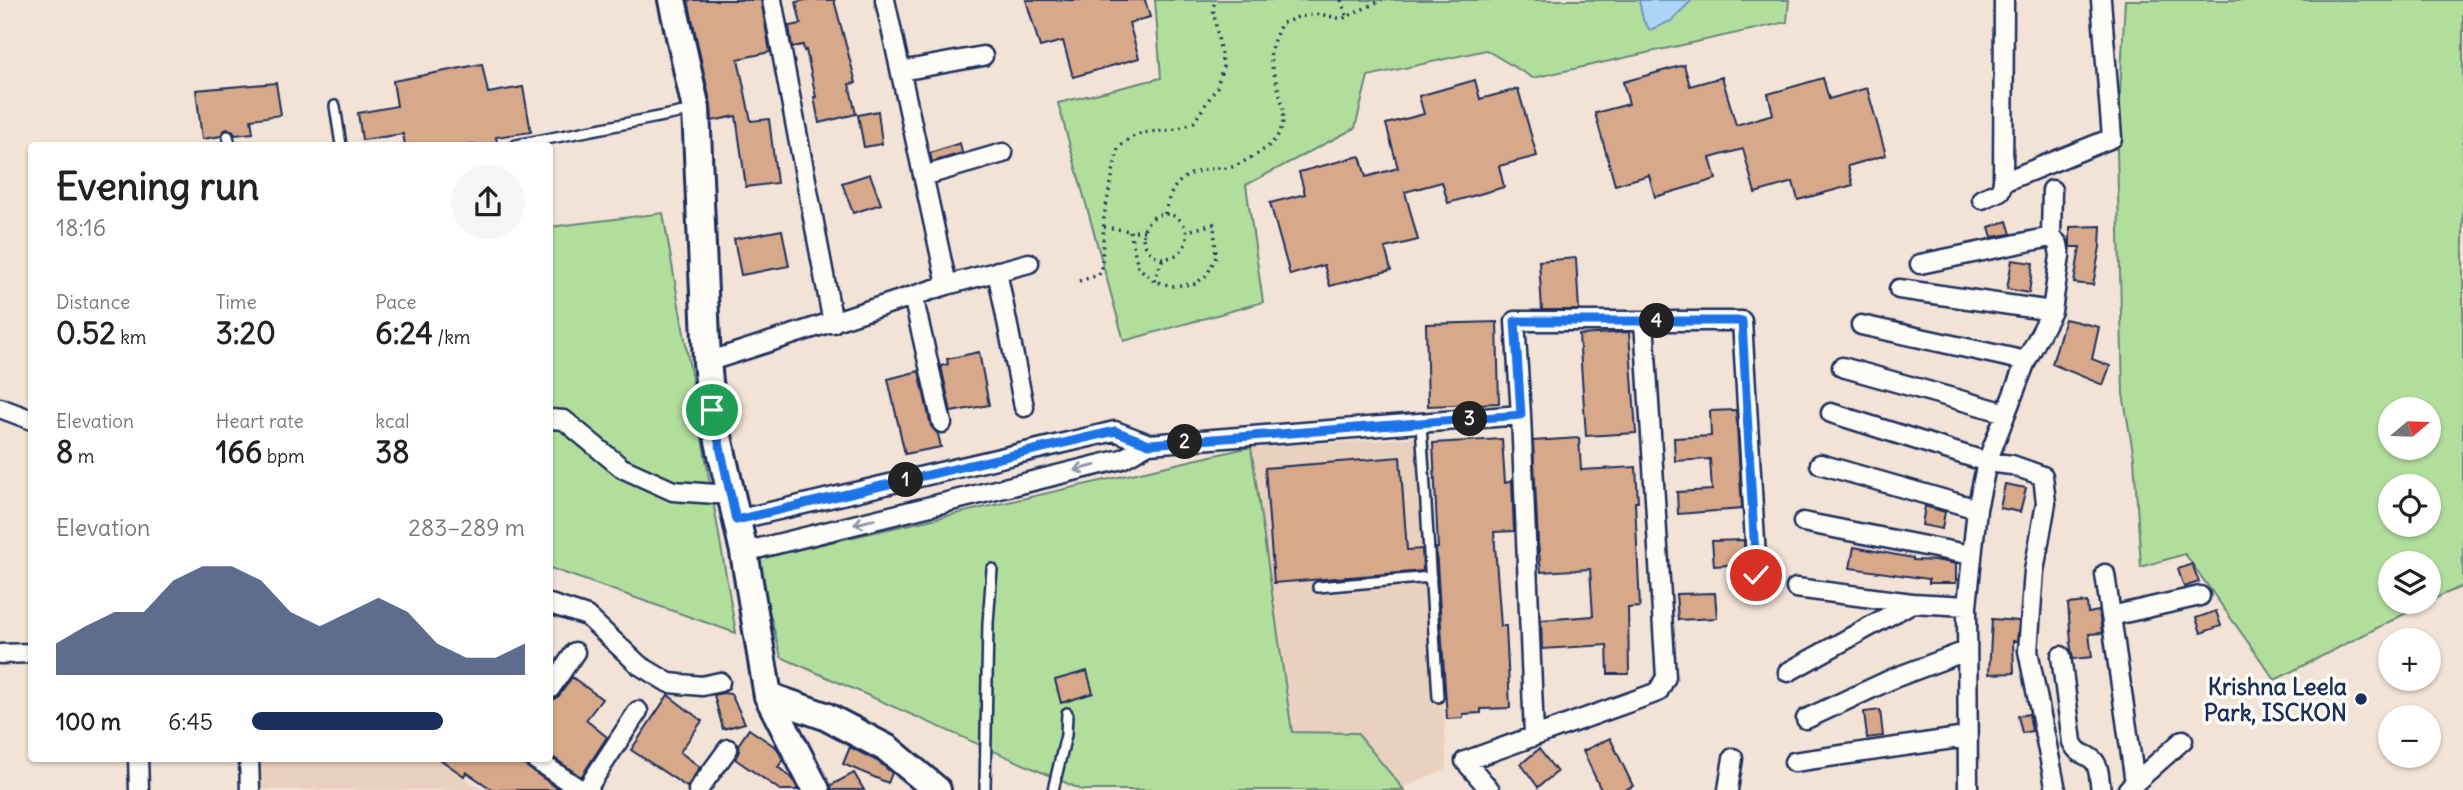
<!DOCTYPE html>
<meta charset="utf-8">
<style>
:root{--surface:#fff;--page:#f6f6f6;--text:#222;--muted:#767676;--accent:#1b2f5e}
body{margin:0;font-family:Delius,sans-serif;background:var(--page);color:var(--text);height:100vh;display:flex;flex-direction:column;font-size:26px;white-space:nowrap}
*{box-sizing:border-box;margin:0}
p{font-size:23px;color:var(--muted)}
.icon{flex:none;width:38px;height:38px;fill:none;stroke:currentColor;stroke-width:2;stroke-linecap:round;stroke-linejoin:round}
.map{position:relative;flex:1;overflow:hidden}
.drawer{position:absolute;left:28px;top:142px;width:525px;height:620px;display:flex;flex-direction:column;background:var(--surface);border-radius:7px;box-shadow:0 2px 5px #0004}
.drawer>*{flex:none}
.needle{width:46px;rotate:71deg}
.controls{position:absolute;left:2378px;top:397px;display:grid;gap:14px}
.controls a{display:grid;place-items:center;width:63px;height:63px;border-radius:50%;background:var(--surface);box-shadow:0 2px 5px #0004;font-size:35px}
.pin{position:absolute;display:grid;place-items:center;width:60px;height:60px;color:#fff;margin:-30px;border:4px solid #fff;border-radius:50%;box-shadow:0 2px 7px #0007}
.km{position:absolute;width:35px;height:35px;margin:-18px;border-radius:50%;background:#222;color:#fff;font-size:19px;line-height:35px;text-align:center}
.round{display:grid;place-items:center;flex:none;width:74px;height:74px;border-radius:37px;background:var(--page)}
.summary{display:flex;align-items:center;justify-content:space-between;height:119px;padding:0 28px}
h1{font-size:38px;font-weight:700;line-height:52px}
.stats{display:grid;grid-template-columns:repeat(3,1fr);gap:10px;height:119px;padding:7px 28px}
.stats div{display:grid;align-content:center}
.stats b{font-size:30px;font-weight:700}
.stats small{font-size:19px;font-weight:400}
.stats p{font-size:19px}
.chart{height:196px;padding:14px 28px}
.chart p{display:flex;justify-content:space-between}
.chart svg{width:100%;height:126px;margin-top:7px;fill:var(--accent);opacity:.7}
ul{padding:0 28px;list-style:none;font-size:23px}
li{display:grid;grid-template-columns:112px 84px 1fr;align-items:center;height:52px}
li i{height:18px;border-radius:9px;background:var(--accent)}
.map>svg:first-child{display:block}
.built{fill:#ead1bf}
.green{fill:#b2de9c;stroke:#66867d;stroke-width:2;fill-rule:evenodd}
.water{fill:#acd5f7;stroke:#7293ba;stroke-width:2}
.building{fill:#d7a889;stroke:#1b2f5e;stroke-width:2}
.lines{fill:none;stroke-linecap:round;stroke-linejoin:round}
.lane-casing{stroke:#1b2f5e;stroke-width:14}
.street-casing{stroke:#1b2f5e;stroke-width:23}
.secondary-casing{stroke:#1b2f5e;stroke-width:32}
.path{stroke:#1b2f5e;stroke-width:3.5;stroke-dasharray:2 5;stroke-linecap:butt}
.lane{stroke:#fdfcf7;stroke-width:9}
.street{stroke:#fdfcf7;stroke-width:18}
.secondary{stroke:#fdfcf7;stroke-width:26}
.oneway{stroke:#8c96aa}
.route-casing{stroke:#fff;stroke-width:14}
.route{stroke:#1a73e8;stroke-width:9}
.poi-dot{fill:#1b2f5e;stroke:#fdfcf7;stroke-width:2.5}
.labels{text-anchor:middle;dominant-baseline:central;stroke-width:7;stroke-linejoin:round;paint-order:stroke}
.poi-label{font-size:23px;font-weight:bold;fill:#1b2f5e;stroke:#fdfcf7;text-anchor:end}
</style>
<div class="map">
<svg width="2463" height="790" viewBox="0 0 2463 790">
<rect width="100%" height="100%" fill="#f2e3d6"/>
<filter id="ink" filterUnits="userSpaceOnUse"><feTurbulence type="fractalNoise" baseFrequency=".0143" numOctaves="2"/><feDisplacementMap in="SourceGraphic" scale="14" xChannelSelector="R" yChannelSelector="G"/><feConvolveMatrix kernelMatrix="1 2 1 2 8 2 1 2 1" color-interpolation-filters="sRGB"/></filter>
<g filter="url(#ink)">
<!-- built -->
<path class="built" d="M1429,437L1447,769L1402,788L1357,733L1292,732L1251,447Z
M261,758H435L482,790H261Z"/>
<!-- green -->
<path class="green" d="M1155,0H1789L1787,22L1533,78L1486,50L1368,76L1355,128L1246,185L1263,302L1124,341L1058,103L1161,78Z
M2125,0H2463V586L2429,601V564H2390V602H2428L2275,680L2185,554L2141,567L2134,458L2123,394L2117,150ZM2390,410H2429V448H2390ZM2390,486H2429V525H2390Z
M663,213L736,633L550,568V227Z
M1251,447L1292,732L1357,733L1404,790H1082L781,657L756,559Z"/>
<!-- water -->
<path class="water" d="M1639,0H1692L1671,21L1650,30L1643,20Z"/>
<!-- building -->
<path class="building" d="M688,0H761L770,52L738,59L751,121L769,119L777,183L746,187L736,116L712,121L711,106Z
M805,0H834L856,83L849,84L856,114L819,123L814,97H816L806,50L804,51L803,45L792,47L789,26L801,24L796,2Z
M1026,0H1145L1150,17L1129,23L1139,58L1073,77L1063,41L1040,47Z
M482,64L488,93L523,87L531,132L496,137L497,143L482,145H405L403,134L362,140L358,113L397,106L393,81Z
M1684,65L1690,86L1722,77L1736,125L1773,114L1768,94L1823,78L1829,99L1867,88L1886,155L1848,166L1853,185L1798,200L1793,182L1755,193L1743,149L1710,158L1716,179L1655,197L1649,175L1615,185L1595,113L1629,104L1623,82Z
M1475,80L1480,99L1518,89L1537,156L1499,166L1504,187L1448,203L1442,182L1405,192L1418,240L1385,248L1391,270L1330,286L1324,265L1290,275L1270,203L1305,194L1299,172L1360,156L1366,177L1398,168L1386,124L1424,114L1419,96Z
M276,83L281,115L251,119L253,133L235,135L233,131L227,129L223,131L221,136L202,139L196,90Z
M878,111L882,144L864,147L858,115Z
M960,143L962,153L932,162L930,153Z
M870,174L881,204L853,213L842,183Z
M2007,221L2011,234L1992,237L1989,227Z
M2101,226L2100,247L2093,285L2074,283L2080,247H2070V227Z
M782,230L789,266L741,275L734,239Z
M1576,258L1579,310H1542L1539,261Z
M2012,260L2033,263L2029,293L2007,289Z
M2065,319L2099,327L2092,359L2110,366L2103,385L2052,364Z
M1497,322L1499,403L1428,406L1426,324Z
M1629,332L1636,433L1586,436L1579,335Z
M979,352L989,405L951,412L941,366L948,364L947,359Z
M919,371L931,426L938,434L941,447L905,454L888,379Z
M1736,410L1742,509L1678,514L1677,492L1712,490L1710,459L1675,461L1674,438L1711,436L1710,411Z
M1579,438L1581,470L1636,467L1638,502H1635L1640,607L1628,608L1629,674H1608L1607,645L1542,649L1541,620L1593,616L1590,569L1541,572L1538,542L1533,441Z
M1502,439L1505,483L1512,481L1514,531L1494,532L1501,626H1506L1510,708L1481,709V713L1463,714V718L1447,719L1436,548H1438L1433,443Z
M1400,457L1407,550L1422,549L1423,571L1274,583L1265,468Z
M2005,484L2026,488L2020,512L2000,508Z
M1925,506L1945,512L1942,529L1922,525Z
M1744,540L1745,564L1714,566L1712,541Z
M1854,547L1913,558V560L1941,561L1956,564V583H1929V579L1850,568Z
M2192,564L2199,582L2184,587L2178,569Z
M1715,593L1717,618L1678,620L1676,594Z
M2087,602L2088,613L2099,611L2102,633L2089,634L2092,657L2073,659L2070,643L2071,642L2068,604Z
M2216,611L2221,626L2201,633L2196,618Z
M1992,619L2019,621L2017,641H2013L2014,673L1989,674Z
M1087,671L1093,693L1061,703L1055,680Z
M572,677L602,699L586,720L607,737L581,777L550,755V700L559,696Z
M723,693L731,694L745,723L723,729L714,695Z
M668,695L702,721L680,752L700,767L687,787L631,750Z
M1880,710L1883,736L1867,738L1864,712Z
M2029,714L2032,731L2022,733L2018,716Z
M749,729L777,748L783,760L778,767L793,779L798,790H780L735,759L739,751L738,745Z
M1610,738L1633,786L1625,790H1601L1583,751Z
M850,747L879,762L892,773L888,783L843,764Z
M1539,749L1557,772L1538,787L1521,764Z
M438,758H522L527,767L560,790H493L466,772L464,776Z
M854,773L864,790H832L831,785Z"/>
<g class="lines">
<!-- lane casing -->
<g class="lane-casing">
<path id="lane" d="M335,106L341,145
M228,136L230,145
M516,145L694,110
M1421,424L1438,697
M1318,587L1431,577
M985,790L988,623L992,569
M1053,790L1066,735L1067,713"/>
</g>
<!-- street casing -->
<g class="street-casing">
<path id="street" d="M772,0L833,323
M885,0L947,285
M901,71L983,56
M923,176L1003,153
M2003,182L2112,138L2101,0
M1982,199L2000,191L2003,182L2004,0
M2051,237L2052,190
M1920,264L2051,237L2058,244L2060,256L2052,311L2026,361L1987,462L1977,509L1967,606L1968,790
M997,271L1024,407
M1899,289L2052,311
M913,296L942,423
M1861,325L2026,361
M707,362L947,285L1029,263
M1842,367L2006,413
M0,408L32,420
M1831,413L1987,462L2012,465L2043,476L2046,503L2034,571L2028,651L2056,790
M1521,415L1534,735
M550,419L564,420L622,468L673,491L731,495
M1820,464L1977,509
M736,520L1115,431L1149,444
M1803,522L1971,555
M744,552L1122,459L1149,444L1521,415L1515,321H1742L1757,575
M2105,574L2135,783
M1796,588L1912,603L1967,606
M550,604L587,616L639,665L669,683L702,686L720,682
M2111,616L2200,596
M0,654L32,653
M2061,656L2072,742C2079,757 2086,752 2094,761C2100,768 2099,781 2101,790
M1788,672L1912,603
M550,689L575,652
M1806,719L1894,678L1966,651
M138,758L139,790
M249,758L250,790
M533,758L581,790
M1794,762L1966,737
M2128,789L2183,740
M586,790L638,711
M698,790L728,749
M1490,790L1465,761L1658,692L1666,677L1644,321
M1728,790L1733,758"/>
</g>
<!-- secondary casing -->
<g class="secondary-casing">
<path id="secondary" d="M672,0L696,109L707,362L712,410L744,552L768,696L816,790
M768,696L825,716L888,749L937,790"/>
</g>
<!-- path -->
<path class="path" d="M1341,0L1347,17
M1165,214C1171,182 1184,172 1216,168C1221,168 1227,169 1232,167C1241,164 1267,149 1273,142C1296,116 1274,88 1271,60C1269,48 1276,35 1281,24L1298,17L1320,14L1342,19L1382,0
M1143 236a22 22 0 1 1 44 0a22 22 0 1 1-44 0Z
M1104,227L1130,231
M1144,231H1130L1138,267L1154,281L1172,286L1195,284L1207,275L1216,257L1214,224L1187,231
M1079,281L1099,275L1102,266L1104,216L1118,148L1130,138L1142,133L1177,129L1194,122L1217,87L1223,66L1213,9L1215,0
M1154,281L1163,258"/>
<!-- lane -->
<use href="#lane" class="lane"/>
<!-- street -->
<use href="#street" class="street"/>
<!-- secondary -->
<use href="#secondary" class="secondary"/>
</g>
<!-- one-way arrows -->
<defs><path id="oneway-shaft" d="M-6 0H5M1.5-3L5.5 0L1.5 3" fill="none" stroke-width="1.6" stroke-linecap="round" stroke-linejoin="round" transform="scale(1.75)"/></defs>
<g class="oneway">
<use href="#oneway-shaft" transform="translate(1085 468) rotate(166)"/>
<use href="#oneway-shaft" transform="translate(864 522) rotate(166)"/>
</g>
</g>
<g class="lines" filter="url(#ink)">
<!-- route casing -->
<g class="route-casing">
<path id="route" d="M712,410L736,520L1115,431L1149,444L1521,415L1515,321H1742L1756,575"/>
</g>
<!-- route -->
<use href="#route" class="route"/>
</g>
<!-- markers -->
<circle class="poi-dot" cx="2361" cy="699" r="7"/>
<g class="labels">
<!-- poi labels -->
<g class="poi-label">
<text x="2347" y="686">Krishna Leela<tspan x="2347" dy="26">Park, ISCKON</tspan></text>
</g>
</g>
</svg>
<div class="controls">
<a><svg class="needle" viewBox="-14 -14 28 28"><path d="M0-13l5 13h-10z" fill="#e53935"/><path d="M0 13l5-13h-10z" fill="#767676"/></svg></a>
<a><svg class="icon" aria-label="locate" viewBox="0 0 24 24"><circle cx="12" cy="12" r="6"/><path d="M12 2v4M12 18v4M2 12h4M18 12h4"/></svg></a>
<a><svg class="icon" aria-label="layers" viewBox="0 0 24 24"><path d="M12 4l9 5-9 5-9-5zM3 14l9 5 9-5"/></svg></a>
<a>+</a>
<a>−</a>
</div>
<div class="pin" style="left:712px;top:410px;background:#1e9e55"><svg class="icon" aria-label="arrive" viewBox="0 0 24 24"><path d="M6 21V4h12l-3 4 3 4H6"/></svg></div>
<div class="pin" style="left:1756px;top:575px;background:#d93025"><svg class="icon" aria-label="check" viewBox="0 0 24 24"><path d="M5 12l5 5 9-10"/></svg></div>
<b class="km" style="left:906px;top:480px">1</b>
<b class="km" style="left:1185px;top:442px">2</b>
<b class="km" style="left:1470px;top:419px">3</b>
<b class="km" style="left:1657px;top:321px">4</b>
<section class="drawer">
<div class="summary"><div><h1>Evening run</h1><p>18:16</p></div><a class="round"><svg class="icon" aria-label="share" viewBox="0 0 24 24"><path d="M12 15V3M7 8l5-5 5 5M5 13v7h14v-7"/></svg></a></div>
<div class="stats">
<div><p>Distance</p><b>0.52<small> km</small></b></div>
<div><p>Time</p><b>3:20</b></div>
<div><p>Pace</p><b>6:24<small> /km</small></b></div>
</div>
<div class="stats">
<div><p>Elevation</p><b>8<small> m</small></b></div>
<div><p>Heart rate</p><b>166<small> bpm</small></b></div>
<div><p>kcal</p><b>38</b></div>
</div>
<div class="chart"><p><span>Elevation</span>283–289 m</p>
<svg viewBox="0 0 160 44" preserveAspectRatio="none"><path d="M0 44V33L10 27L20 22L30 22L40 11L50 6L60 6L70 11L80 22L90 27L100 22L110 17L120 22L130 33L140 38L150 38L160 33V44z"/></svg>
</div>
<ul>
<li><b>100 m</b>6:45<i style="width:70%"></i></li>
</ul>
</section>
</div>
